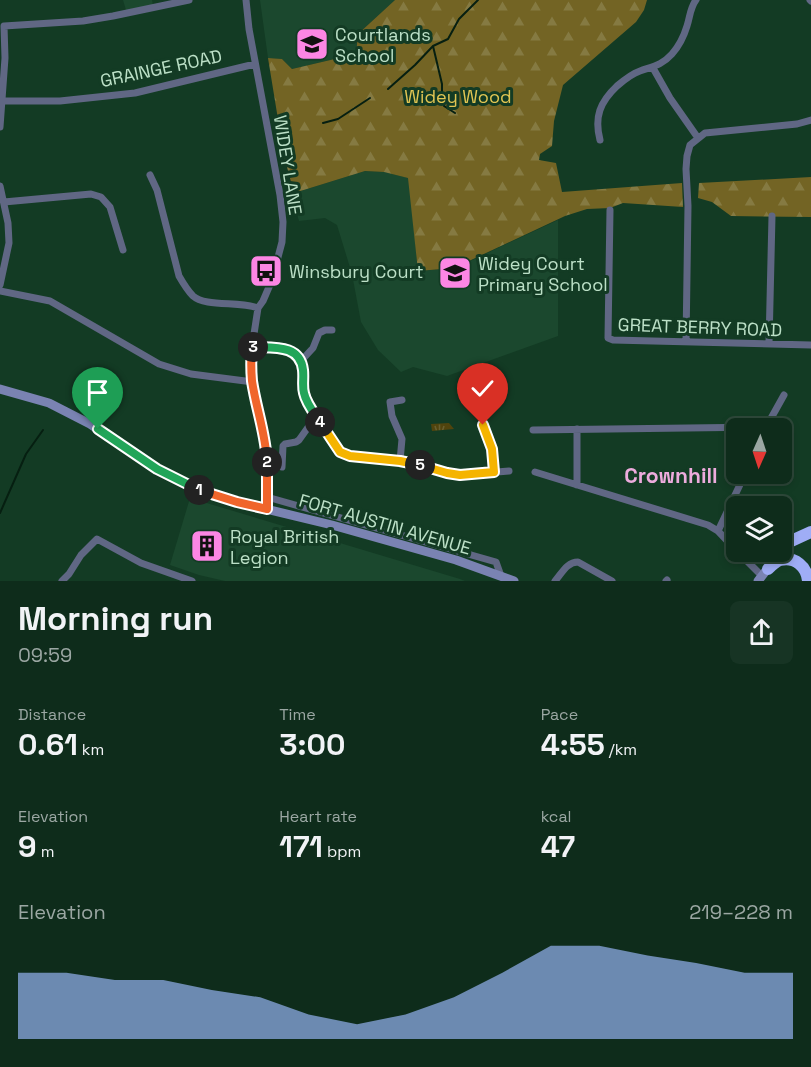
<!DOCTYPE html>
<meta charset="utf-8">
<style>
:root{--surface:#0e2c1b;--page:#173424;--text:#f1f3f6;--muted:#9ba7a3;--line:#2e483a;--accent:#95b2f1}
body{margin:0;font-family:"Space Grotesk",sans-serif;background:var(--page);color:var(--text);height:100vh;display:flex;flex-direction:column;font-size:22px;white-space:nowrap}
*{box-sizing:border-box;margin:0}
p{font-size:20px;color:var(--muted)}
.icon{flex:none;width:33px;height:33px;fill:none;stroke:currentColor;stroke-width:2;stroke-linecap:round;stroke-linejoin:round}
.map{position:relative;height:581px;overflow:hidden}
.sheet{display:flex;flex-direction:column;background:var(--surface);flex:1}
.sheet>*{flex:none}
.needle{width:39px;rotate:183deg}
.controls{position:absolute;left:726px;top:418px;display:grid;gap:12px}
.controls a{display:grid;place-items:center;width:66px;height:66px;border-radius:9px;background:var(--surface);box-shadow:0 3px 9px #0003,0 0 0 2px var(--line);font-size:30px}
.pin{position:absolute;display:grid;place-items:center;width:51px;height:51px;color:#fff;margin:-62px -26px;border-radius:50% 50% 50% 0;rotate:-45deg;box-shadow:0 0 6px #0007}
.pin .icon{rotate:45deg}
.km{position:absolute;width:30px;height:30px;margin:-15px;border-radius:50%;background:#222;color:#fff;font-size:16px;line-height:30px;text-align:center}
.round{display:grid;place-items:center;flex:none;width:63px;height:63px;border-radius:9px;background:var(--page)}
.summary{display:flex;align-items:center;justify-content:space-between;height:102px;padding:0 18px}
h1{font-size:33px;font-weight:600;line-height:45px}
.figures{display:grid;grid-template-columns:repeat(3,1fr);gap:9px;height:102px;padding:6px 18px}
.figures div{display:grid;align-content:center}
.figures b{font-size:30px;font-weight:600}
.figures small{font-size:16px;font-weight:400}
.figures p{font-size:16px}
.chart{height:168px;padding:12px 18px}
.chart p{display:flex;justify-content:space-between}
.chart svg{width:100%;height:108px;margin-top:6px;fill:var(--accent);opacity:.7}
.map>svg:first-child{display:block}
.built{fill:#1b482e}
.forest{fill:url(#forest-firs)}
.park{fill:url(#park-tufts)}
.lines{fill:none;stroke-linecap:round;stroke-linejoin:round}
.stream{stroke:#061f11;stroke-width:2}
.street{stroke:#606784;stroke-width:7}
.secondary{stroke:#7a83b2;stroke-width:9}
.highway{stroke:#9fadf6;stroke-width:12}
.split-1-casing{stroke:#fff;stroke-width:12}
.split-2-casing{stroke:#fff;stroke-width:12}
.split-3-casing{stroke:#fff;stroke-width:12}
.split-4-casing{stroke:#fff;stroke-width:12}
.split-5-casing{stroke:#fff;stroke-width:12}
.split-6-casing{stroke:#fff;stroke-width:12}
.split-1{stroke:#22a559;stroke-width:8}
.split-2{stroke:#f0652b;stroke-width:8}
.split-3{stroke:#f0652b;stroke-width:8}
.split-4{stroke:#22a559;stroke-width:8}
.split-5{stroke:#f5b400;stroke-width:8}
.split-6{stroke:#f5b400;stroke-width:8}
.labels{text-anchor:middle;dominant-baseline:central;stroke-width:6;stroke-linejoin:round;paint-order:stroke}
.poi-label{font-size:18px;fill:#bce0c7;stroke:#133b24;text-anchor:start}
.street-label{font-size:18px;fill:#bce0c7;stroke:#133b24}
.park-label{font-size:18px;fill:#e1c553;stroke:#133b24}
.quarter-label{font-size:21px;font-weight:bold;fill:#edabdd;stroke:#133b24}
</style>
<div class="map">
<svg width="811" height="581" viewBox="0 0 811 581">
<defs>
<pattern id="forest-firs" width="22" height="20" patternUnits="userSpaceOnUse" patternTransform="scale(1.5)"><rect width="22" height="20" fill="#736424"/><path d="M5 1l3.5 6h-7zM16 11l3.5 6h-7z" fill="#857a42"/></pattern>
<pattern id="park-tufts" width="24" height="20" patternUnits="userSpaceOnUse" patternTransform="scale(1.5)"><rect width="24" height="20" fill="#51440d"/><path d="M3 7l-1-3M5 7V3M7 7l1-3M15 17l-1-3M17 17v-4M19 17l1-3" fill="none" stroke="#685f2f"/></pattern>
</defs>
<rect width="100%" height="100%" fill="#133b24"/>
<!-- built -->
<path class="built" d="M123,0H152L153,5L126,10Z
M260,0H395L358,34L356,54L292,69L282,59L268,58Z
M365,171L384,172L409,178L418,271L455,268L558,220V336L447,376L413,367L401,372L378,350L361,322L352,274L337,225L325,218L299,221L297,214L294,193Z
M190,498L460,579L465,581H225L199,575L170,565Z"/>
<!-- forest -->
<path class="forest" d="M395,0H647L644,10L636,22L563,85L554,121L552,146L540,154L539,160L556,163L562,192L682,183L683,207L623,203L610,208L587,209L565,216L454,268L418,271L408,178L384,172L365,171L294,193L284,156L268,58L282,59L292,69L356,54L358,34Z
M811,177V217L731,216L712,202L698,198L699,183Z"/>
<!-- park -->
<path class="park" d="M449,423L454,429L432,431L431,424Z"/>
<g class="lines">
<!-- stream -->
<path class="stream" d="M433,46L442,84V98L444,106L455,113
M388,89L415,65L433,46L448,39L459,19L478,0
M323,123L338,119L370,98
M0,513L26,454L43,430"/>
<!-- street -->
<path class="street" d="M246,0L249,29L280,195L283,222L282,242L272,280L263,301L258,308L252,347L251,367L253,382L266,444L267,509
M810,0L811,1
M653,68L670,98L698,138
M2,101H60L135,93L255,64
M0,127L5,58L4,26L83,21L113,16L189,0
M600,140C594,117 600,102 617,86C624,80 631,74 640,71C654,66 662,65 672,54C679,46 684,36 687,26C690,17 690,8 696,0
M150,175L157,190L179,276C183,283 187,290 193,296C205,307 240,301 258,308
M0,186L8,223L9,243L0,285
M4,202L91,194L101,197L110,207L123,250
M610,210L608,338L613,340L811,345
M0,291L50,301L159,364L191,374L253,382
M686,342L688,206L686,169L687,156L690,145L705,133L797,124L811,120
M769,344L772,216
M252,347C272,348 299,344 303,370C305,380 303,389 305,399L334,445L340,452L350,456L407,462L447,473L461,475L509,471
M301,361L313,348L319,333L325,330H332
M483,425L492,449L494,472
M765,429L784,395
M533,430L766,427
M400,461L402,439L392,416L390,402L402,400
M282,467L283,446L285,444L296,442L299,440L309,426L318,419
M535,472L708,525L718,531L736,550
M577,485V429
M267,497L496,562L501,576
M718,531L745,474
M738,552L762,576
M62,581L69,574L81,555L97,539L141,563L192,581
M555,581C562,573 567,562 578,562L612,581
M666,581L667,580"/>
<!-- secondary -->
<path class="secondary" d="M0,389L49,403L90,424L157,469L206,493L237,502L332,525L456,560L514,581
M758,581L765,572"/>
<!-- highway -->
<path class="highway" d="M782,549L789,542L811,532
M768,569C771,566 775,562 780,560C795,556 807,567 808,581"/>
</g>
<g class="lines">
<!-- split-1 casing -->
<g class="split-1-casing">
<path id="split-1" d="M98,429L157,469L199,490"/>
</g>
<!-- split-2 casing -->
<g class="split-2-casing">
<path id="split-2" d="M199,490L237,502L267,509V462"/>
</g>
<!-- split-3 casing -->
<g class="split-3-casing">
<path id="split-3" d="M253,347H252C251,359 251,370 252,381C256,408 266,435 267,462"/>
</g>
<!-- split-4 casing -->
<g class="split-4-casing">
<path id="split-4" d="M253,347C273,348 300,344 303,370C304,378 302,386 304,393C306,403 314,413 320,422"/>
</g>
<!-- split-5 casing -->
<g class="split-5-casing">
<path id="split-5" d="M320,422L340,452L350,456L400,461L420,465"/>
</g>
<!-- split-6 casing -->
<g class="split-6-casing">
<path id="split-6" d="M420,465L447,473L460,475L494,472L492,449L483,425"/>
</g>
<!-- split-1 -->
<use href="#split-1" class="split-1"/>
<!-- split-2 -->
<use href="#split-2" class="split-2"/>
<!-- split-3 -->
<use href="#split-3" class="split-3"/>
<!-- split-4 -->
<use href="#split-4" class="split-4"/>
<!-- split-5 -->
<use href="#split-5" class="split-5"/>
<!-- split-6 -->
<use href="#split-6" class="split-6"/>
</g>
<!-- icons -->
<defs>
<g id="school-square" transform="scale(1.725)"><rect x="-9" y="-9" width="18" height="18" rx="4" fill="#fc86e4" stroke="#133b24"/><path d="M0-5L7-2L0 1L-7-2ZM-4 1L0 2.5L4 1V4Q0 6-4 4Z" fill="#111"/></g>
<g id="bus-square" transform="scale(1.725)"><rect x="-9" y="-9" width="18" height="18" rx="4" fill="#fc86e4" stroke="#133b24"/><path d="M-5-6H5V4H4V6H2V4H-2V6H-4V4H-5ZM-3.5-4V0h7V-4ZM-3.5 1.2v1.5H-2V1.2ZM2 1.2v1.5H3.5V1.2Z" fill="#111"/></g>
<g id="building-square" transform="scale(1.725)"><rect x="-9" y="-9" width="18" height="18" rx="4" fill="#fc86e4" stroke="#133b24"/><path d="M-4-6H4V6H1V3H-1V6H-4ZM-2.5-4.3h1.7v1.8h-1.7ZM.8-4.3h1.7v1.8H.8ZM-2.5-1h1.7V.8h-1.7ZM.8-1h1.7V.8H.8Z" fill="#111"/></g>
</defs>
<g fill-rule="evenodd">
<use href="#school-square" x="312" y="44"/>
<use href="#bus-square" x="266" y="271"/>
<use href="#school-square" x="455" y="273"/>
<use href="#building-square" x="207" y="546"/>
</g>
<g class="labels">
<!-- poi labels -->
<g class="poi-label">
<text x="335" y="34">Courtlands<tspan x="335" dy="21">School</tspan></text>
<text x="478" y="263">Widey Court<tspan x="478" dy="21">Primary School</tspan></text>
<text x="289" y="271">Winsbury Court</text>
<text x="230" y="536">Royal British<tspan x="230" dy="21">Legion</tspan></text>
</g>
<!-- street labels -->
<g class="street-label">
<text transform="translate(161 68) rotate(-12)">GRAINGE ROAD</text>
<text transform="translate(288 165) rotate(81)">WIDEY LANE</text>
<text transform="translate(700 327) rotate(2)">GREAT BERRY ROAD</text>
<text transform="translate(385 524) rotate(16)">FORT AUSTIN AVENUE</text>
</g>
<!-- park labels -->
<g class="park-label">
<text x="458" y="96">Widey Wood</text>
</g>
<!-- quarter labels -->
<g class="quarter-label">
<text x="671" y="475">Crownhill</text>
</g>
</g>
</svg>
<div class="controls">
<a><svg class="needle" viewBox="-14 -14 28 28"><path d="M0-13l5 13h-10z" fill="#e53935"/><path d="M0 13l5-13h-10z" fill="#9ba7a3"/></svg></a>
<a><svg class="icon" aria-label="layers" viewBox="0 0 24 24"><path d="M12 4l9 5-9 5-9-5zM3 14l9 5 9-5"/></svg></a>
</div>
<div class="pin" style="left:98px;top:429px;background:#1e9e55"><svg class="icon" aria-label="arrive" viewBox="0 0 24 24"><path d="M6 21V4h12l-3 4 3 4H6"/></svg></div>
<div class="pin" style="left:483px;top:425px;background:#d93025"><svg class="icon" aria-label="check" viewBox="0 0 24 24"><path d="M5 12l5 5 9-10"/></svg></div>
<b class="km" style="left:199px;top:490px">1</b>
<b class="km" style="left:267px;top:462px">2</b>
<b class="km" style="left:253px;top:347px">3</b>
<b class="km" style="left:320px;top:422px">4</b>
<b class="km" style="left:420px;top:465px">5</b>
</div>
<section class="sheet">
<div class="summary"><div><h1>Morning run</h1><p>09:59</p></div><a class="round"><svg class="icon" aria-label="share" viewBox="0 0 24 24"><path d="M12 15V3M7 8l5-5 5 5M5 13v7h14v-7"/></svg></a></div>
<div class="figures">
<div><p>Distance</p><b>0.61<small> km</small></b></div>
<div><p>Time</p><b>3:00</b></div>
<div><p>Pace</p><b>4:55<small> /km</small></b></div>
</div>
<div class="figures">
<div><p>Elevation</p><b>9<small> m</small></b></div>
<div><p>Heart rate</p><b>171<small> bpm</small></b></div>
<div><p>kcal</p><b>47</b></div>
</div>
<div class="chart"><p><span>Elevation</span>219–228 m</p>
<svg viewBox="0 0 160 44" preserveAspectRatio="none"><path d="M0 44V17L10 17L20 20L30 20L40 24L50 27L60 34L70 38L80 34L90 27L100 17L110 6L120 6L130 10L140 13L150 17L160 17V44z"/></svg>
</div>
</section>
